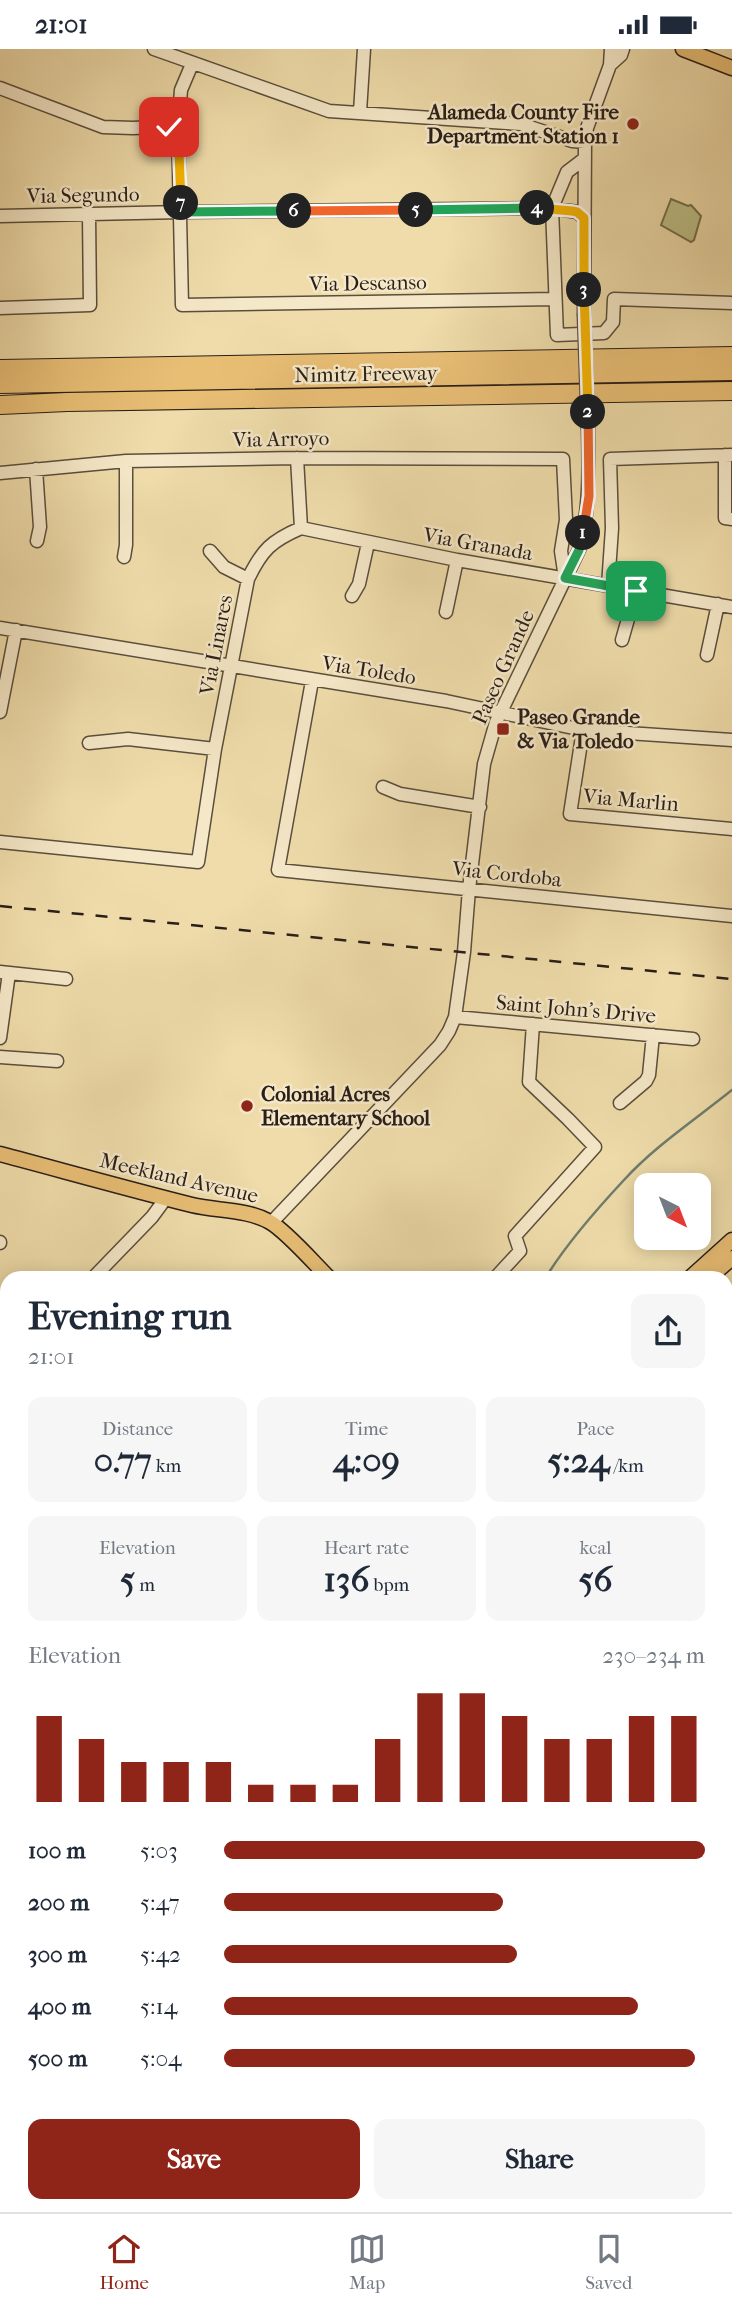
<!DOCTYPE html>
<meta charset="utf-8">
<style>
:root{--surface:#fff;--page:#f6f6f7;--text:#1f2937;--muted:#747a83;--line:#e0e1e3;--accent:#8f2418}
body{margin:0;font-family:"IM FELL French Canon",serif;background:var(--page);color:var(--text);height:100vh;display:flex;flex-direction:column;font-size:26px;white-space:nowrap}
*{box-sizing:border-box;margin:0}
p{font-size:23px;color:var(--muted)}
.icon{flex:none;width:38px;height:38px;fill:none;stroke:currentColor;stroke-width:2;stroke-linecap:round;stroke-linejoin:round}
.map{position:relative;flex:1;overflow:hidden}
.drawer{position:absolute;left:0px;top:1222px;width:733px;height:942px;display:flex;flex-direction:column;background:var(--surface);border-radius:21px 21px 0 0;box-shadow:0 4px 18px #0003}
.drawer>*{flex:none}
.needle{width:46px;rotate:138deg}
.buttons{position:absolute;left:634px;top:1124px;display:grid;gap:14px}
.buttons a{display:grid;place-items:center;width:77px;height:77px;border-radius:14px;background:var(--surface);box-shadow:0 4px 18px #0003;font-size:35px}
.pin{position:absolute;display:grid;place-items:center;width:60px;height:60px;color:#fff;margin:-30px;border-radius:14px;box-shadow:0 4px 10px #0006}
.km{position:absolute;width:35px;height:35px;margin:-18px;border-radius:50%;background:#222;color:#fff;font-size:19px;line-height:35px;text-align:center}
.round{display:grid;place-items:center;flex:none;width:74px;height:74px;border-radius:14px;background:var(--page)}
.head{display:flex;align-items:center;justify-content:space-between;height:119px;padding:0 28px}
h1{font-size:38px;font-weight:700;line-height:52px}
.metrics{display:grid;grid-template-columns:repeat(3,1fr);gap:10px;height:119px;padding:7px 28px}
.metrics div{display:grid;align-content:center;border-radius:14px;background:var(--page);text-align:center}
.metrics b{font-size:35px;font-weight:700}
.metrics small{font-size:19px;font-weight:400}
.metrics p{font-size:19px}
.chart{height:196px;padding:14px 28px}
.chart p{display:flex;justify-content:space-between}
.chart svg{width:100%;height:126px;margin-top:7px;stroke:var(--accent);stroke-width:6}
.button{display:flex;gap:14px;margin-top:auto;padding:14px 28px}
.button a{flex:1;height:80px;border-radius:14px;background:var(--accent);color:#fff;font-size:28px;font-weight:700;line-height:80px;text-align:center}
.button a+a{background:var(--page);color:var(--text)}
ul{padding:0 28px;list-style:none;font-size:23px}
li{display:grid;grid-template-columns:112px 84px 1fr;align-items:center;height:52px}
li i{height:18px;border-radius:9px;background:var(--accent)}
.status{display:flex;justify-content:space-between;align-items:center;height:49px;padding:0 35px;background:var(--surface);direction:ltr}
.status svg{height:19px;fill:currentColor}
.tab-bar{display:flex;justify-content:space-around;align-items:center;height:98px;border-top:2px solid var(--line);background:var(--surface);font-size:19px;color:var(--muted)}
.tab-bar a{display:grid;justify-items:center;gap:4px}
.tab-bar .active{color:var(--accent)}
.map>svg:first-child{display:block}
.green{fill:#bdbf86;stroke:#736e4f;stroke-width:2}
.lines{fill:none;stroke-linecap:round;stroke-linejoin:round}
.stream{stroke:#6d7d6e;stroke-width:2.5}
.minor-casing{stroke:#5a4e3c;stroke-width:15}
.major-casing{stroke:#291e18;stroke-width:17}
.highway-casing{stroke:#291e18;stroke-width:20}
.minor{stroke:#f5e8c8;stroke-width:12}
.major{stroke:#e8be75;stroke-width:14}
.highway{stroke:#e8be75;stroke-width:18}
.rail{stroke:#291e18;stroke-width:2.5;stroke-dasharray:12 12;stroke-linecap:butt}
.minor-bridge-casing{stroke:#5a4e3c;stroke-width:15;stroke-linecap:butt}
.minor-bridge{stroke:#f5e8c8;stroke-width:12}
.split-1-casing{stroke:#fff;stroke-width:14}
.split-2-casing{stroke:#fff;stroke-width:14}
.split-3-casing{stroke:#fff;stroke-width:14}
.split-4-casing{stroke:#fff;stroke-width:14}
.split-5-casing{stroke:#fff;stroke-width:14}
.split-6-casing{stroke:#fff;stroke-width:14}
.split-7-casing{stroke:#fff;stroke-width:14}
.split-8-casing{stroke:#fff;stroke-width:14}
.split-1{stroke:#22a559;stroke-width:9}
.split-2{stroke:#f0652b;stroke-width:9}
.split-3{stroke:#f5b400;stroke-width:9}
.split-4{stroke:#f5b400;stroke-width:9}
.split-5{stroke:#22a559;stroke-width:9}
.split-6{stroke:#f0652b;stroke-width:9}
.split-7{stroke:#22a559;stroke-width:9}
.split-8{stroke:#f5b400;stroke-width:9}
.poi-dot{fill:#8f2418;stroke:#f5e8c8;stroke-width:2.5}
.labels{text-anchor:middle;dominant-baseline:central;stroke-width:5;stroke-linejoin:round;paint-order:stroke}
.poi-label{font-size:21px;font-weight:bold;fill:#291e18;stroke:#f5e8c8;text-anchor:start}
.street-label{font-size:21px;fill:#291e18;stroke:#f5e8c8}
</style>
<div class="status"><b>21:01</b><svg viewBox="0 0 49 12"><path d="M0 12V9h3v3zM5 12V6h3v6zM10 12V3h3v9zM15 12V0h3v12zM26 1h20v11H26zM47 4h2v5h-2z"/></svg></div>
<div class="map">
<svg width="732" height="2163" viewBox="0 0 732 2163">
<rect width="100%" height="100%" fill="#efdcaa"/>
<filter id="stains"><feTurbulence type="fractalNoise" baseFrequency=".00286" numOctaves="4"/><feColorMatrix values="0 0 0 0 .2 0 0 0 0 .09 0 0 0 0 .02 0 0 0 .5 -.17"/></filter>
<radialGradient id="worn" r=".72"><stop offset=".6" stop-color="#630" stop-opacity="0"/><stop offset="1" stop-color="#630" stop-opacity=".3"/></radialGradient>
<!-- green -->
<path class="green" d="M671,150L688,157L691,156L701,167L694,191L691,193L661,176Z
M7,1336V1489L0,1488V1343Z
M5,1522L7,1523V1648L0,1650V1527Z"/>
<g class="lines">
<!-- stream -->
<path class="stream" d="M546,1228C567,1194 596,1161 624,1131C655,1097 696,1070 732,1041
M0,1655L7,1654"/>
<!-- minor casing -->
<g class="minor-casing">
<path id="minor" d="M154,0L329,62L521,75L572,92L585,93
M192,15L181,41L178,77L182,256L555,250
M610,16L621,6L623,0
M0,39L103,78L133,79L178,77
M360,63L364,0
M584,110L567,123L552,159L557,286L604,284L613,273L614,250L732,254
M0,167L181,163L552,159L577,163L584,169
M0,259L90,256L89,166
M584,265L585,93L587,79L610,16L611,0
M725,406V469L732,470
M36,420L40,478L37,492
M0,424L126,412L297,409L563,410L566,471L561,502L565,529
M301,479L457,511L732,558
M210,502L224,518L248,530
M124,508L126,496V412
M608,537L612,479L610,410L732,406
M352,547L359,535L368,494
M446,563L457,511
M0,579L446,652L583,681L732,691
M622,591L636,542
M707,606L718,555
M312,632L278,821L732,867
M0,663L16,581
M583,681L570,765L732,780
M89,694L128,690L215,700
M383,738L400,745L480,758
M0,793L198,813L215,700L248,530C262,501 271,492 301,479L297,409
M0,923L66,930
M455,968L693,990
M0,989L9,924
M0,1008L57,1012
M620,1054L646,1032L649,1026L653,986
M271,1174L440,996L449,982L455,968L464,903L469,840L484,715L496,673L579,501C590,460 589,421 588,380
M0,1194V1193
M94,1228L152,1168L166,1149
M496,1228L520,1202L515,1187L595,1098L568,1070L529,1033L533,975
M0,1256L7,1263
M726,1311L732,1318
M0,1325L7,1318
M0,1503L7,1507
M726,1557L732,1553
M0,1740C7,1724 5,1705 3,1689L7,1683
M0,1832L7,1831
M726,2042L732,2037
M0,2080L7,2085
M726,2085L732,2092
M0,2152L7,2143
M250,2156L257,2163
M381,2156L387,2163
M220,2163L225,2156
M588,2163L596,2156"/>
</g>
<!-- major casing -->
<g class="major-casing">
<path id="major" d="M683,0L732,19
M0,1105C64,1122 128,1140 192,1156C217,1162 247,1160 270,1173C286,1182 314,1214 328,1228
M691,1228L732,1191
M710,1228L732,1209
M0,1984L7,1974"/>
</g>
<!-- highway casing -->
<g class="highway-casing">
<path id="highway" d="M0,320L732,307
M0,335L732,322
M0,356L67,353L732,342
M726,1644L732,1640
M726,1683L732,1679
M26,2163L32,2156
M54,2163L60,2156
M100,2163L106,2156
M123,2163L128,2156"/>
</g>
<!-- minor -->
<use href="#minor" class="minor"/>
<!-- major -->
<use href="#major" class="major"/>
<!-- highway -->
<use href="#highway" class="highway"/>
<!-- rail -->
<path class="rail" d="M0,857L732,930
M726,1766H732
M0,1777H7
M726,1778H732
M73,2163L78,2156"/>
<!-- minor-bridge casing -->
<g class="minor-bridge-casing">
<path id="minor-bridge" d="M584,265L588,380"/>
</g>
<!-- minor-bridge -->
<use href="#minor-bridge" class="minor-bridge"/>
</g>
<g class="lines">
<!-- split-1 casing -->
<g class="split-1-casing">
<path id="split-1" d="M583,484L579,501L565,529L636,542"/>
</g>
<!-- split-2 casing -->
<g class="split-2-casing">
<path id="split-2" d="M583,484L589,447L588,363"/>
</g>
<!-- split-3 casing -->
<g class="split-3-casing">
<path id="split-3" d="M584,241L588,363"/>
</g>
<!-- split-4 casing -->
<g class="split-4-casing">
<path id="split-4" d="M537,159L572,162L577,163L584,169V241"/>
</g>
<!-- split-5 casing -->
<g class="split-5-casing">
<path id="split-5" d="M416,161L537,159"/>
</g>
<!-- split-6 casing -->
<g class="split-6-casing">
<path id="split-6" d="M294,162L416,161"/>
</g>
<!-- split-7 casing -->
<g class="split-7-casing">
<path id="split-7" d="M181,154V163L294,162"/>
</g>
<!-- split-8 casing -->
<g class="split-8-casing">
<path id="split-8" d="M169,78H178L181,154"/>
</g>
<!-- split-1 -->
<use href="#split-1" class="split-1"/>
<!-- split-2 -->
<use href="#split-2" class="split-2"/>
<!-- split-3 -->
<use href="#split-3" class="split-3"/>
<!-- split-4 -->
<use href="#split-4" class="split-4"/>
<!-- split-5 -->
<use href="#split-5" class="split-5"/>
<!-- split-6 -->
<use href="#split-6" class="split-6"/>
<!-- split-7 -->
<use href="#split-7" class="split-7"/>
<!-- split-8 -->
<use href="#split-8" class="split-8"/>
</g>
<!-- markers -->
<g class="poi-dot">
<circle cx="633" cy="75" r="7"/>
<rect x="496" y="673" width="14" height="14" rx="3.5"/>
<circle cx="247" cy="1057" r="7"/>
</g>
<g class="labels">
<!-- poi labels -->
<g class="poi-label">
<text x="619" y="63" text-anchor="end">Alameda County Fire<tspan x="619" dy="24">Department Station 1</tspan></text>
<text x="517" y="668">Paseo Grande<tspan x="517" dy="24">&amp; Via Toledo</tspan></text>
<text x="261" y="1045">Colonial Acres<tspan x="261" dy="24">Elementary School</tspan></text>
</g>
<!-- street labels -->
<g class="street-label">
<text transform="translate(83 146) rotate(-1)">Via Segundo</text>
<text transform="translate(368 234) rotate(-1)">Via Descanso</text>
<text transform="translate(366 325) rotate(-1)">Nimitz Freeway</text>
<text transform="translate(281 390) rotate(-1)">Via Arroyo</text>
<text transform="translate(478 495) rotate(10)">Via Granada</text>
<text transform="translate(216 596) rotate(-79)">Via Linares</text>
<text transform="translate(503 618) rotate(-66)">Paseo Grande</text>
<text transform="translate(369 621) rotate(9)">Via Toledo</text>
<text transform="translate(631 751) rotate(5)">Via Marlin</text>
<text transform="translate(507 825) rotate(6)">Via Cordoba</text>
<text transform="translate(576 960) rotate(5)">Saint John's Drive</text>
<text transform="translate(179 1129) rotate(13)">Meekland Avenue</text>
</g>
</g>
<rect width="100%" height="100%" filter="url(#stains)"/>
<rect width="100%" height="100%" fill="url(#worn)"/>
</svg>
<div class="buttons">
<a><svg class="needle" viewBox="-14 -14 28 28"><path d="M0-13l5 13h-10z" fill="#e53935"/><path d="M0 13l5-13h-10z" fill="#747a83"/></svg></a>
</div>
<div class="pin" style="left:636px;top:542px;background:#1e9e55"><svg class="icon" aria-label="arrive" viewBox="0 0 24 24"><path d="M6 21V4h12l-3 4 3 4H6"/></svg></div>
<div class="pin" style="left:169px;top:78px;background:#d93025"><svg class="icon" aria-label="check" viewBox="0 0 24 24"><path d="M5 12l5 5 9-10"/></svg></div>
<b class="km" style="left:583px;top:484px">1</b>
<b class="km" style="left:588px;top:363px">2</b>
<b class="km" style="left:584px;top:241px">3</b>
<b class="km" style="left:537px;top:159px">4</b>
<b class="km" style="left:416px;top:161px">5</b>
<b class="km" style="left:294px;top:162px">6</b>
<b class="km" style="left:181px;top:154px">7</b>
<section class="drawer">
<div class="head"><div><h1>Evening run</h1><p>21:01</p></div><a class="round"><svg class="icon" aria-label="share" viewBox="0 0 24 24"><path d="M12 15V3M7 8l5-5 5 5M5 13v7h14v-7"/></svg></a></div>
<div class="metrics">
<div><p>Distance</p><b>0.77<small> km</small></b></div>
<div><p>Time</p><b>4:09</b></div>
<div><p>Pace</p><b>5:24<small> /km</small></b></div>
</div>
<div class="metrics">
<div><p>Elevation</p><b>5<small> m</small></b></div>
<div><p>Heart rate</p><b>136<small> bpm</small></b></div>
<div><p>kcal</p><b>56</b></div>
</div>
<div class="chart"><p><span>Elevation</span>230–234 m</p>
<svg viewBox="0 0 160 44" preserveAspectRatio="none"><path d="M5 44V14M15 44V22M25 44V30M35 44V30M45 44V30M55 44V38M65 44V38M75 44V38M85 44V22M95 44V6M105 44V6M115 44V14M125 44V22M135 44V22M145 44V14M155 44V14"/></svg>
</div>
<ul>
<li><b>100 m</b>5:03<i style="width:100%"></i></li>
<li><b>200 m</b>5:47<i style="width:58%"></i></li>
<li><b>300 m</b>5:42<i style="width:61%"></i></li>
<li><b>400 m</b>5:14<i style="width:86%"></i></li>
<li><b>500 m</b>5:04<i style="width:98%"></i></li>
</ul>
<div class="button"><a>Save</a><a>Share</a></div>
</section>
</div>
<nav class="tab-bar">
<a class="active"><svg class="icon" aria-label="home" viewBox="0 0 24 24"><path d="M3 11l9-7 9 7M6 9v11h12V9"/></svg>Home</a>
<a><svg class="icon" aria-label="map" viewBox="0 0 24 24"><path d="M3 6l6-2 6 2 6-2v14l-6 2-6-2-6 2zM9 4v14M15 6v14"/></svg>Map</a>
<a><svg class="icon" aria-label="saved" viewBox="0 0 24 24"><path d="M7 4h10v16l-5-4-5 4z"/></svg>Saved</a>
</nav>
